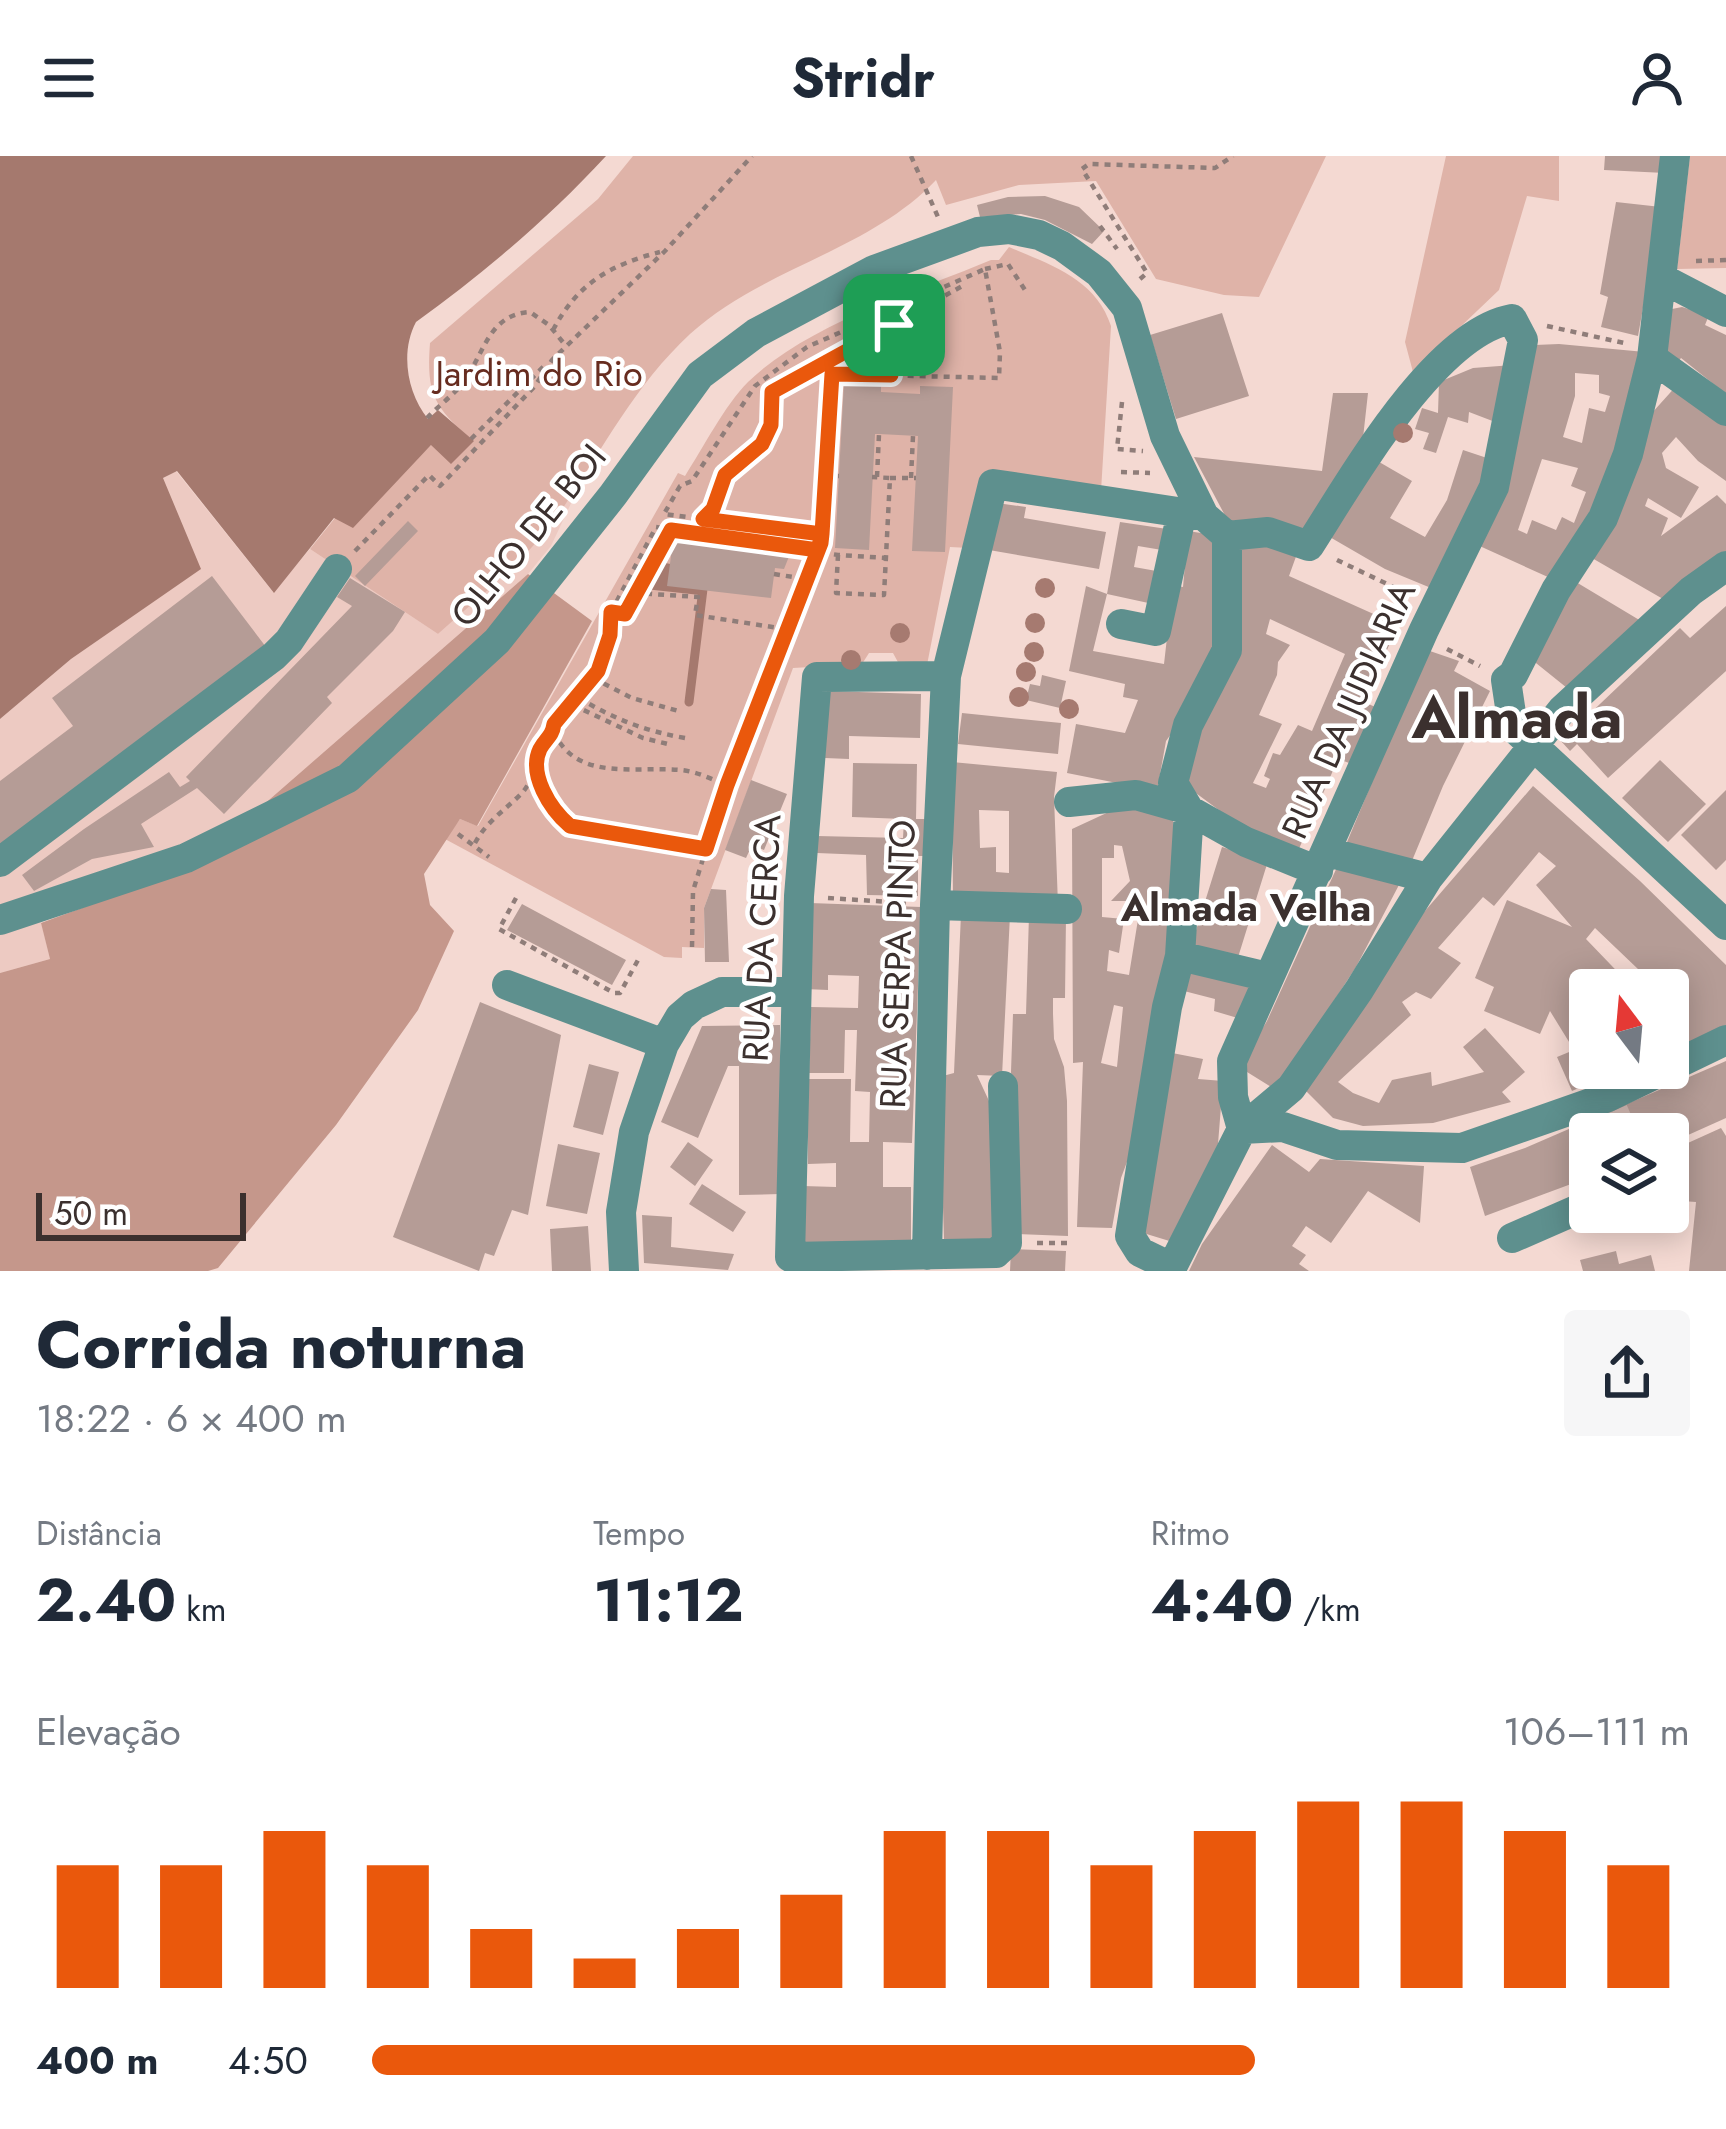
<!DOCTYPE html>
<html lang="pt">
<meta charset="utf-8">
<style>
:root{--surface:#fff;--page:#f6f6f7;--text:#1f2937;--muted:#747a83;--accent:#ea580c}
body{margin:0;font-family:Jost,sans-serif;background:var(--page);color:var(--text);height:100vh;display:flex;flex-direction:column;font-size:45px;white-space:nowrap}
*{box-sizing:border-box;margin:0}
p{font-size:39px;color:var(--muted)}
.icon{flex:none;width:66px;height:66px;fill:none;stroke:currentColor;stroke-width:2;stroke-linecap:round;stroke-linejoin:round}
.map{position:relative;height:1115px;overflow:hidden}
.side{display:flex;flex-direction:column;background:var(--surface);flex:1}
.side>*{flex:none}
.needle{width:78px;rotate:344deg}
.controls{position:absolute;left:1569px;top:813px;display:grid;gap:24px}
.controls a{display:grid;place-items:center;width:120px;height:120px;border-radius:12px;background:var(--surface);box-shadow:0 6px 30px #0003;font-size:60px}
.scale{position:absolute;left:36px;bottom:30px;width:210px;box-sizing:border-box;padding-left:12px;border:6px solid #3b302e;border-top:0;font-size:33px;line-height:42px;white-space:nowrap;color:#3b302e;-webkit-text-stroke:9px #fff;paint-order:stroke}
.pin{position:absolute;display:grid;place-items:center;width:102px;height:102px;color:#fff;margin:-51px;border-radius:24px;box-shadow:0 6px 18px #0006}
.round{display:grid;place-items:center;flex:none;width:126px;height:126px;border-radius:12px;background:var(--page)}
.overview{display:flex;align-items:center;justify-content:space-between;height:204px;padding:0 36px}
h1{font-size:66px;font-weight:700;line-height:90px}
.stats{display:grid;grid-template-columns:repeat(3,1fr);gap:18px;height:204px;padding:12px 36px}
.stats div{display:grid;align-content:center}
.stats b{font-size:60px;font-weight:700}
.stats small{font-size:33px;font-weight:400}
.stats p{font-size:33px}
.chart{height:336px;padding:24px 36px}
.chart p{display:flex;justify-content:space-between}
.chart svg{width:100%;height:216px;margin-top:12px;stroke:var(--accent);stroke-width:6}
ul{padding:0 36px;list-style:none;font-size:39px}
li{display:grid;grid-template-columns:192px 144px 1fr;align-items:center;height:90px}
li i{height:30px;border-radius:15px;background:var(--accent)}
header{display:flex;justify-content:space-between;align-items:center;height:156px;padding:0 36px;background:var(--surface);font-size:54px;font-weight:700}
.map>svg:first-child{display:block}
.built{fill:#edcac2}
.green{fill:#dfb3a8}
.forest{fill:#c5978b}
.water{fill:#a5796e}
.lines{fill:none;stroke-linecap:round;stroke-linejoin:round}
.stream{stroke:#a5796e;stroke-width:9}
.building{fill:#b59c96;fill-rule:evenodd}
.minor-tunnel{stroke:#cfb7b1;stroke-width:30;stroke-dasharray:30 15;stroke-linecap:butt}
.path{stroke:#8f7d79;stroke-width:4.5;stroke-dasharray:6 6;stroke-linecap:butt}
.minor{stroke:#5e908e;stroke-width:30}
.tree{fill:#a67a70}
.route-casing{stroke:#fff;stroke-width:24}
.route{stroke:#ea580c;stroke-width:15}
.labels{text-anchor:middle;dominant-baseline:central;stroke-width:9;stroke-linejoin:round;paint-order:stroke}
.park-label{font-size:36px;fill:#672c1f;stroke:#fff}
.street-label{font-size:36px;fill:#3b302e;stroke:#fff}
.neighbourhood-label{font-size:39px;font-weight:bold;fill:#3b302e;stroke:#fff}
.town-label{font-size:60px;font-weight:bold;fill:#3b302e;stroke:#fff}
</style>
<header><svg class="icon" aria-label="menu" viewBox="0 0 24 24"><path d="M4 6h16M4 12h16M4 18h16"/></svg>Stridr<svg class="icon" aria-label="person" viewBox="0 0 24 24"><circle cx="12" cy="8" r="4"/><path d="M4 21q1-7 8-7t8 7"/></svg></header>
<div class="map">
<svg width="1726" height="1115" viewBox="0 0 1726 1115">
<rect width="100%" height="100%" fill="#f4d9d2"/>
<!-- built -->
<path class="built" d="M176,315L273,436L310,393L438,478L522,402L571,340L574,341L551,390L528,418L191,712L41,766L50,803L0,817V563L71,503L200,413L162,323Z"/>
<!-- green -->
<path class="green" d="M633,0H1326L1259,141L1224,139L1156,123L1096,25L1019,29L946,49L936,24C869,95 764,111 690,178C635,229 602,294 561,355C528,403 481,439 438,478L310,393L335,362L394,325L432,288L473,285C435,251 426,240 430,187L598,43Z
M1446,0H1559V45L1527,40L1499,134L1413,216L1405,186Z
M1690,0H1726V112L1677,113Z
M1009,91C1051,109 1096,123 1111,170L1101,335L983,321L969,392L950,391L927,509L899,508L893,497H869L862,508L793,512L704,752V792L682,791V802L664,801L445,683L460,663L478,670L678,317L685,320C703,292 725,249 748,226C808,168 915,136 991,104H999Z"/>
<!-- forest -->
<path class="forest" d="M528,418L592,465L477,670L460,663L424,718L430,749L454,775L418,854L336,969L218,1112L208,1115H0V817L50,803L41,767L191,712Z"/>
<!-- water -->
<path class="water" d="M0,0H606C548,63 485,116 416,166C400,196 407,237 428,263L438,254L474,285L451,308L431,289L353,372L334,362L274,437L177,315L163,322L201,413L71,503L0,563Z
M660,406L712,416L700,439L645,433Z"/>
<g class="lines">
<!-- stream -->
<path class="stream" d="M689,546L703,433"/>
</g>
<!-- building -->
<path class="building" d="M1605,0H1666L1665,17L1604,14Z
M1045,40L1079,51L1104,75L1092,88L1045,64L1021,58L980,61L977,49L1008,41Z
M1616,46L1661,51L1638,180L1601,171L1608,141L1600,138Z
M1682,151L1709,159L1705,169L1726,179V238L1681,202L1674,211L1654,195L1672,153Z
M1222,157L1249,240L1176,263L1150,179Z
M1559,188L1645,196L1627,287L1559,426L1473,387L1535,189ZM1575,217L1599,219V237L1610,240L1605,256L1589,252L1582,287L1563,281L1575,240ZM1542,303L1578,312L1571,330L1586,336L1574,367L1562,361L1556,374L1532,364L1527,378L1518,374Z
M1513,209L1503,269L1469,256L1468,267L1448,261L1436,297L1423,293L1429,277L1415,273L1422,252L1438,257L1439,226L1473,212Z
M844,226L881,228V236L920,238V230L953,231L945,396L912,395L918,280L879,278H875L869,394L835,392Z
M1678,228L1726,268V325L1698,305L1676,281L1662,297L1666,312L1699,331L1681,362L1648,342L1645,350L1668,362L1661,380L1717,339L1726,348V395L1663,443L1585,398L1651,258Z
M1333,237H1368L1362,291L1322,362L1302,373L1229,367L1194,301L1322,315Z
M1463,294L1493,304L1431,432L1385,413L1328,380L1374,303L1412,325L1390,362L1425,381L1447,344Z
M997,347L1026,351L1024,362L1106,376L1099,413L989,394Z
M408,365L418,375L365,430L355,420Z
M1120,366L1174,374L1168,395L1138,390L1134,411L1162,416L1153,448L1107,438L1093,495L1164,508L1173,429L1183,431L1188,375L1220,380L1218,483L1189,553L1166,585L1157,635L1067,617L1076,568L1125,577L1138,544L1123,541L1125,528L1069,515L1086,430L1107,438Z
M673,383L777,397L790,398L784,413L775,412L771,442L667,430L671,400L665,398Z
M1239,386L1298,395L1289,420L1398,469L1364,546L1382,554L1352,608L1338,603L1298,695L1235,666L1185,629ZM1270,463L1345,498L1312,575L1298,569L1280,599L1273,597L1264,620L1270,623L1266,632L1253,627L1282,568L1259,559L1277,519L1278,506L1290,489L1266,478Z
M212,420L266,491L0,691V625L73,570L52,542Z
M350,422L405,456L393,475L327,541L332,547L224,658L197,632L141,668L154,691L92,703L34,735L22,719L84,673L169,616L180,631L190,625L186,621L352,450L337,441Z
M1571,423L1641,465L1572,536L1526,499Z
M1726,450V515L1608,622L1577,588L1570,595L1561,585L1680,472L1690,482Z
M1427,494L1459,505L1454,515L1490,535L1443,630L1409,712L1345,691Z
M1042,519L1066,525L1060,552L1026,544L1030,528L1040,530Z
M827,535L921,538L920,582L849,580V603L825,602Z
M962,557L1061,567L1058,598L958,588Z
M1660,604L1706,648L1668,686L1622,642Z
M952,606L1057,616L1054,641L1058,749L953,747ZM979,654L1009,655V717L996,716V691L980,692Z
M853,607L917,608L916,663H925L924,700H918V740L867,739L866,699L817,697V680L903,682L904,663L852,661Z
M751,624L787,638L764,694L752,689L746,702L725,694Z
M1533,630L1640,725L1726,809V874L1668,897V834H1660L1595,772L1586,783L1635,834H1590V884L1584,889L1590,912H1594L1599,923L1572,935L1557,901L1574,894L1550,855L1540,878L1484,855L1494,831L1475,822L1507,744L1572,771L1536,729L1556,710L1539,696L1494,750L1483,741L1438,792L1461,807L1431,843L1416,836L1402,846L1411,859L1338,926L1353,937L1379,947L1392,924L1431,916L1432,930L1484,916L1463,891L1485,872L1525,916L1502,936L1511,946L1433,967L1363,970L1333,962L1306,935L1412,770Z
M1726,634V704L1716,714L1681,679Z
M1171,650L1181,725L1137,979L1121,1022L1112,1072L1077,1071L1083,906L1073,907L1072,673L1113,654ZM1114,689L1122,690L1130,725L1111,745H1141L1129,819L1107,815L1109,794L1119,797L1124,763L1102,761V702H1114ZM1114,849L1123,851L1117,911L1101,907Z
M1222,691L1268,705L1235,811L1189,797Z
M1338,709L1400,727L1356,811L1276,934L1239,911L1267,865Z
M711,733L726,734L729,806H705L704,752Z
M810,747L921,751L912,987L883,986V1031H911V1093L802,1092L803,1030L836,1031V1007L808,1008V923H851L850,986H869L870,936L855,935L857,874H845L844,917H809L811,851L858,852L859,820L828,819V834L805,833Z
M522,748L626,804L612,829L507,774Z
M961,758L1010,759L1002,920L977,919L989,945L998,1085L944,1084L939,921L954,917Z
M1029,759L1066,760L1065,842H1053V858L1054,883L1064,911L1067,945L1068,1080L1017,1078L1018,1004L1011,916L1013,858H1026Z
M1189,806L1259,825L1241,863L1214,855L1215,843L1184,835Z
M480,846L561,879L528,1059L512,1054L494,1100L485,1097L479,1115L393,1081Z
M780,869V1038L739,1039V910H728L698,982L661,966L702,870Z
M1167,896L1203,903L1198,923L1223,925L1218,988L1176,1087L1140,1076Z
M1726,905V962L1668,988V978H1590V1021L1485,1060L1470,1011L1525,992Z
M589,908L619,916L603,979L573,971Z
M1721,972L1726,980V1115H1689L1696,1046L1668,1044V996Z
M688,986L713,1004L695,1030L670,1011Z
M558,988L600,997L587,1058L546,1050Z
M1272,989L1309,1016L1320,1003L1424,1010L1420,1067L1368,1035L1331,1087L1306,1070L1292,1090L1306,1099L1299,1108L1309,1115H1189L1202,1088Z
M702,1028L746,1056L733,1076L689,1048Z
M642,1059L672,1061L671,1091L734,1098L728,1114L644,1107Z
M588,1070L591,1115H552L550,1073Z
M1011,1093L1066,1095L1065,1115H1010Z
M1616,1095L1619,1108L1651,1099L1655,1115H1583L1580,1104Z"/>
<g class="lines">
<!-- minor-tunnel -->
<path class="minor-tunnel" d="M1613,955L1623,978"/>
<!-- path -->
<path class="path" d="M911,0L938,61
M1100,70L1117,93
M1696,105L1726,104
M985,113L1008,108L1027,137
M1140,123L1147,117L1082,13L1089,8L1215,12L1233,0
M1547,170L1624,187
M553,174C578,127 610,109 660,96
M891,219L894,171
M1122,246L1117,293L1143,295
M427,262C439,249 458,236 467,221C485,193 491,158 530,156L549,169L566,190
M471,283L547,207
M1121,316L1150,317
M826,320H839
M877,321L879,278
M890,322H916
M911,322L913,280
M706,361L713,354L725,319L762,288L771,269L772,235L966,128
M355,395L429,319L440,330L535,230L552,204L665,95L752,0
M838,399L836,437L884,439L890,322L872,321
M1337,404L1408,438
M774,418L806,423
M636,437L671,374
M611,456L625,458L636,437L698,441L695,459L785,473
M1447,493L1480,510
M593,522L632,542L682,556
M579,542C614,563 645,575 685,582
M573,549L643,582L672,589
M554,576C576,626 635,610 680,614C696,615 711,623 726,629
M536,614L555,657L570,670L704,692
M458,678L489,701
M475,687C486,666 505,654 521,638C534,625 533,608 540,593C546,582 552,581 554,568L598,515L610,479L611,456L656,371L838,399L886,402
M516,742L499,773L614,837H620L638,804L642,806
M828,742L907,747
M692,791L693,735L706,693L785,473L821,387L822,378L832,218L999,222L1000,196L985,113L807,191L755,230L692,325L680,330L664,358L822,378
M1037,1087H1067"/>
<!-- minor -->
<path class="minor" d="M1675,0L1652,202L1628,298L1603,362L1556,434L1513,519L1506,524L1513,571L1726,769
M1661,122L1726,156
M1652,202L1726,255
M1204,360L1227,380L1268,376L1309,390C1351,325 1434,177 1512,163L1523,184L1494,331L1424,474L1232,905L1233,941L1242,973
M1121,468L1156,475L1182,356
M946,520L817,521L799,740L790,1101L996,1097
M1069,646L1136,639L1189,654L1246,686L1318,715
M1189,654L1173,627L1188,569L1227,494V380
M1327,696L1428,722
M0,706L274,500L289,485L337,413
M935,749L1067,753
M0,764L186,702L348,622L497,485L613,339L700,219L756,177L874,114L978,76L1009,73L1039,79L1062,90L1099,117L1127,152L1165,280L1204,360L993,328L946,520L935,749L927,1099
M1180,800L1268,821
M507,829L664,888
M1242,973L1283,971L1337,989L1462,992L1608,941L1726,884
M1512,1082L1590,1048
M996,1097L1007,1087L1003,930
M1171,1111L1140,1096L1130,1080L1167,851L1180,800L1189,654
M624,1115L621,1056L634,976L664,888L680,861L694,849L722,836H794
M1170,1115L1242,973L1291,932L1359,834L1428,722L1562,554L1691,435L1726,410"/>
</g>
<!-- trees -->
<g class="tree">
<circle cx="1403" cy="277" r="10"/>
<circle cx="1045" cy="432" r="10"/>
<circle cx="1035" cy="467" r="10"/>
<circle cx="900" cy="477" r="10"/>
<circle cx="1034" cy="496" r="10"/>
<circle cx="851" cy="504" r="10"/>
<circle cx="1026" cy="516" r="10"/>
<circle cx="1019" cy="541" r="10"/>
<circle cx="1069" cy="553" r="10"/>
</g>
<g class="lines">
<!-- route casing -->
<g class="route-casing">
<path id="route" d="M894,169L891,219L832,218L822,378L818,394L671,374L625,458L611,456L610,479L598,515L554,568C552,581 546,582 540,593C528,618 550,653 570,670L706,693L727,629L821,387L822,378L703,363L713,353L725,319L762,288L771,269L772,236L894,169"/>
</g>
<!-- route -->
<use href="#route" class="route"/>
</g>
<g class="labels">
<!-- park labels -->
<g class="park-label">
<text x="539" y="217">Jardim do Rio</text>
</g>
<!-- street labels -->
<g class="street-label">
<text transform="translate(528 379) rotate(-51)">OLHO DE BOI</text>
<text transform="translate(1348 554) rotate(-66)">RUA DA JUDIARIA</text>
<text transform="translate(761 782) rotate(-87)">RUA DA CERCA</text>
<text transform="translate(897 808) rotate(-88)">RUA SERPA PINTO</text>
</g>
<!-- neighbourhood labels -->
<g class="neighbourhood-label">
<text x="1246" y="751">Almada Velha</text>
</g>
<!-- town labels -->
<g class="town-label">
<text x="1517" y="561">Almada</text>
</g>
</g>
</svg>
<div class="controls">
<a><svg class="needle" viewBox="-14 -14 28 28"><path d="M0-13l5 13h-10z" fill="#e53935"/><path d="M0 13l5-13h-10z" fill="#747a83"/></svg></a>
<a><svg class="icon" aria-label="layers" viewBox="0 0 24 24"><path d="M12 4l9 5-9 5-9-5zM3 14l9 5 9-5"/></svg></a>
</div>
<div class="scale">50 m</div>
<div class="pin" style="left:894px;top:169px;background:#1e9e55"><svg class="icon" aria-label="arrive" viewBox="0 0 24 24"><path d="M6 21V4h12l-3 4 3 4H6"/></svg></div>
</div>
<section class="side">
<div class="overview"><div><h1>Corrida noturna</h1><p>18:22 · 6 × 400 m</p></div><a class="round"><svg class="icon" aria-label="share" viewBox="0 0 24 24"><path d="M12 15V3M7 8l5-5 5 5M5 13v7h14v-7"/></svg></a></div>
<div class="stats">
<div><p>Distância</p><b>2.40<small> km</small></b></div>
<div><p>Tempo</p><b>11:12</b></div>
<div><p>Ritmo</p><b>4:40<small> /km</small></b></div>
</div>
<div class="chart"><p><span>Elevação</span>106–111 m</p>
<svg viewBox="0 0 160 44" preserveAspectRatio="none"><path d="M5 44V19M15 44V19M25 44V12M35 44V19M45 44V32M55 44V38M65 44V32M75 44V25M85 44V12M95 44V12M105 44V19M115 44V12M125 44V6M135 44V6M145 44V12M155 44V19"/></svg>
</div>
<ul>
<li><b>400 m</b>4:50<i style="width:67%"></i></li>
</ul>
</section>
